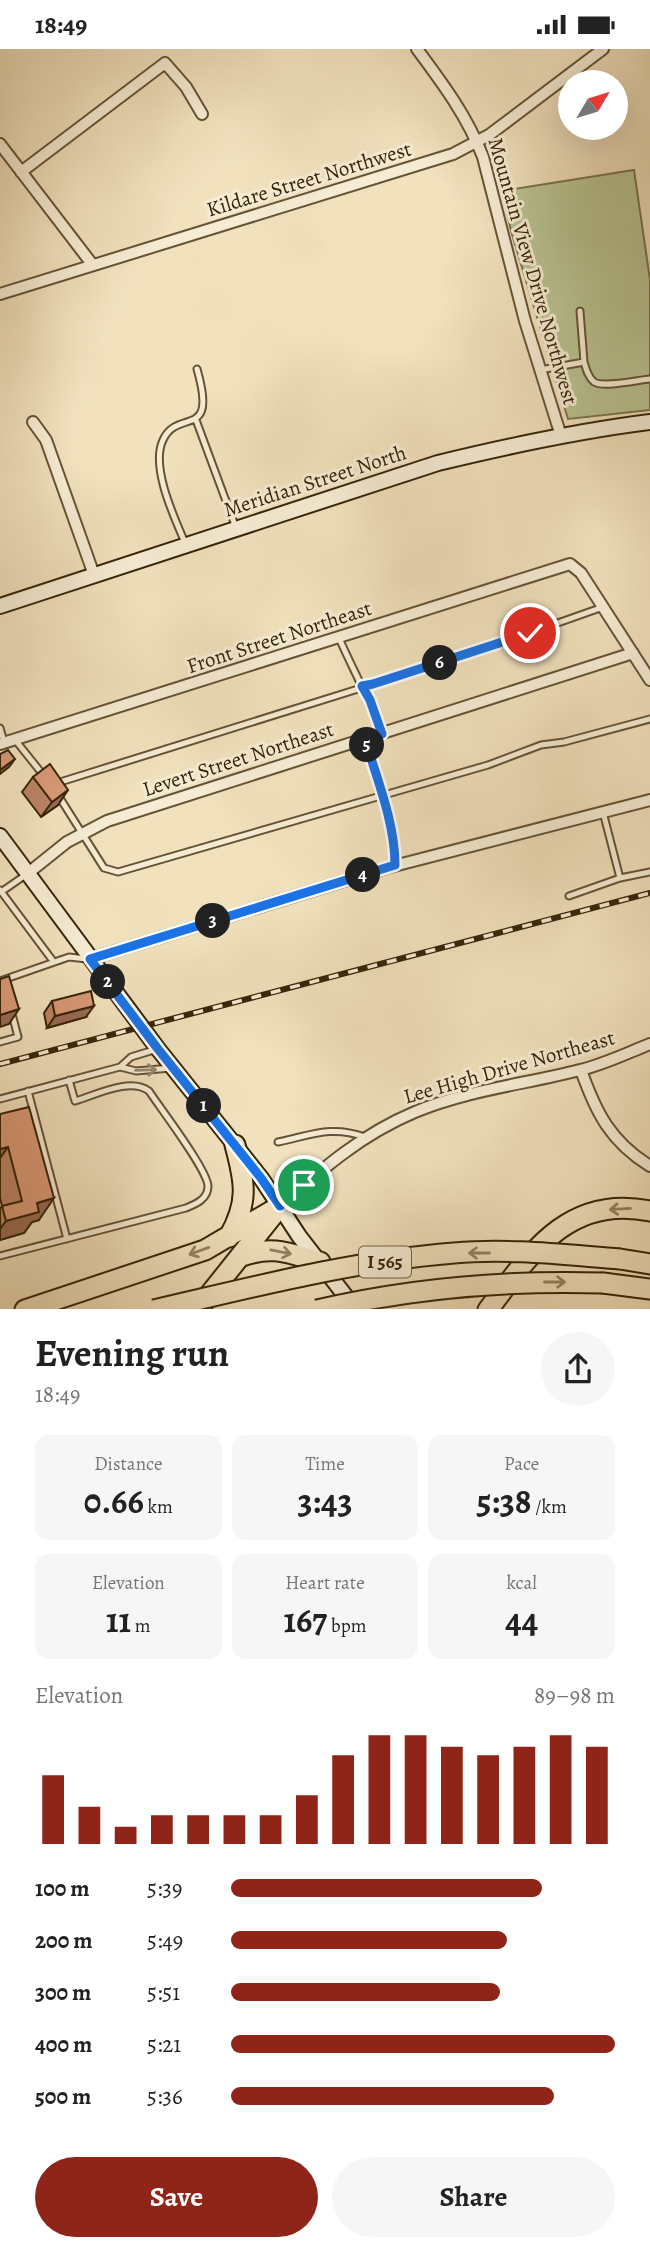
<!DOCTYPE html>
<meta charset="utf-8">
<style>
:root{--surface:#fff;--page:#f6f6f6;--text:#222;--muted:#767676;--accent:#8f2418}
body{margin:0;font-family:Alegreya,serif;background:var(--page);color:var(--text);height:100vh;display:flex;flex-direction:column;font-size:26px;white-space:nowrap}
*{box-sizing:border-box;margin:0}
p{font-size:23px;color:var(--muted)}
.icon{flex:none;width:38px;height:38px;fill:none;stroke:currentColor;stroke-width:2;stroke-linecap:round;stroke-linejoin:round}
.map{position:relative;height:1260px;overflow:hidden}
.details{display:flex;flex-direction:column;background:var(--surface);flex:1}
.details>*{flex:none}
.needle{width:46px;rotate:52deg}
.controls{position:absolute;left:558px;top:21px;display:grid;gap:14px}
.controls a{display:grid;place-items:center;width:70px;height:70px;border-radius:50%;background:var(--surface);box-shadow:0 7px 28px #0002;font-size:35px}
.pin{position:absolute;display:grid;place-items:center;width:60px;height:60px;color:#fff;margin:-30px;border:4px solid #fff;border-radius:50%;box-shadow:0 2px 7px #0007}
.km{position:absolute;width:35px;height:35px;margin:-18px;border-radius:50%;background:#222;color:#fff;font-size:19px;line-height:35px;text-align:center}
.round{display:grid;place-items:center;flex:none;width:74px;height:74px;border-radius:37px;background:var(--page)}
.headline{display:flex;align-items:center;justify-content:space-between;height:119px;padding:0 35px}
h1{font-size:38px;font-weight:700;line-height:52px}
.stats{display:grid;grid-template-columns:repeat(3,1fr);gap:10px;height:119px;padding:7px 35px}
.stats div{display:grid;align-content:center;border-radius:14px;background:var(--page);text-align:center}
.stats b{font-size:35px;font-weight:700}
.stats small{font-size:19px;font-weight:400}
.stats p{font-size:19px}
.chart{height:196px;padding:14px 35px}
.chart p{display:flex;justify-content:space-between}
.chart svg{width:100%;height:126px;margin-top:7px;stroke:var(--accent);stroke-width:6}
.primary-button{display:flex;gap:14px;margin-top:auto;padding:14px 35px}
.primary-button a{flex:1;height:80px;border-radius:42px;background:var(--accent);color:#fff;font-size:28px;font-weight:700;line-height:80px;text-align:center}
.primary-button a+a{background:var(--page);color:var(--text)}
ul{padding:0 35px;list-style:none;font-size:23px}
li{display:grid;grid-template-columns:112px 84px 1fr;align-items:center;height:52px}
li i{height:18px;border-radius:9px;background:var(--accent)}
.status{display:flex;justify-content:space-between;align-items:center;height:49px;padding:0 35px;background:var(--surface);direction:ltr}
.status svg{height:19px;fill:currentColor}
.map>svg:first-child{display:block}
.green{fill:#b9c392;stroke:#78744d;stroke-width:2}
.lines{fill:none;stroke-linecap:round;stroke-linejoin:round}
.lane-casing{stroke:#655335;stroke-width:9}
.street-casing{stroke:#655335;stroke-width:14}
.secondary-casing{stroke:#362408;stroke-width:18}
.highway-casing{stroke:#362408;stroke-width:23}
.lane{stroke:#f6ecd4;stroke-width:5}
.street{stroke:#f6ecd4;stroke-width:10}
.secondary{stroke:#f6ecd4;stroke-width:14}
.highway{stroke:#f1e1bd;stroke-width:19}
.rail-casing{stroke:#362408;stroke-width:6}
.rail{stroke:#f6ecd4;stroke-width:3.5;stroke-dasharray:10;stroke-linecap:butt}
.highway-bridge-casing{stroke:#362408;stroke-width:23;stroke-linecap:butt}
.highway-bridge{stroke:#f1e1bd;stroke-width:19}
.wall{fill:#bb8465;stroke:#362408;stroke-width:2}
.shaded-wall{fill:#986b53;stroke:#362408;stroke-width:2}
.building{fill:#d99976;stroke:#362408;stroke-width:2}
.oneway{stroke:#96886e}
.oneway2{stroke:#948262}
.route-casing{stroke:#fff;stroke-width:14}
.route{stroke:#1a73e8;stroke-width:9}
.labels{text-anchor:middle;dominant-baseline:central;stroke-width:6;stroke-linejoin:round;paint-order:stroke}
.shield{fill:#f6ecd4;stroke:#706045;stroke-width:2}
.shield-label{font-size:19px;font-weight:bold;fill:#362408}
.street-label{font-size:21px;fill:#362408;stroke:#f6ecd4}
</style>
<div class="status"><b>18:49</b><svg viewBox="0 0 49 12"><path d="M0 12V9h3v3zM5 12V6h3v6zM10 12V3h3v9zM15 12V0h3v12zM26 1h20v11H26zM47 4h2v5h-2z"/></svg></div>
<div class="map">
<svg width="650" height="1261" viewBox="0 0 650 1261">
<rect width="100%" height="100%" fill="#f1e1bd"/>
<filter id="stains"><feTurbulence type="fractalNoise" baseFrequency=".00286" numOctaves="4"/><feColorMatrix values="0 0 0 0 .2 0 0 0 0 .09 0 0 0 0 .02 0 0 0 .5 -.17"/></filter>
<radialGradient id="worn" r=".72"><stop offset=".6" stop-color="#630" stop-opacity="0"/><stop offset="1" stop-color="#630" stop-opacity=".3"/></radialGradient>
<!-- green -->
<path class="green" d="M634,121L650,231V361L568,370L511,182L502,142Z"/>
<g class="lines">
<!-- lane casing -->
<g class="lane-casing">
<path id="lane" d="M584,313C586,320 588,328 594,333C604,339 638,331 650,330
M540,321L584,313L580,262
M196,371L236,479
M186,496C175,470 150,418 163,391C178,358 218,393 197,320
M339,589C353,621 370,651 382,685
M0,679L4,693
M365,690C377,731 395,774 395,816
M16,692L44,727
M57,734L467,606L603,558
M58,746L104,819L118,823L488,716L541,696L564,693L650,670
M603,763L620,829
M0,841L53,912
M1,843L27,825
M569,847L620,829L650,823
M0,932L69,908L87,910
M0,993L18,988L12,965
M120,1018L131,1008L157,1000
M28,1042L67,1190
M0,1050L120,1018L136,1022L171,1019
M278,1093C312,1086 331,1076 365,1088
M0,1207L186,1159C196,1155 208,1150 208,1137C207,1120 160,1059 149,1042C130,1028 96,1046 75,1052L69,1031"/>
</g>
<!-- street casing -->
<g class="street-casing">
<path id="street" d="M417,0C443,35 467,67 483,108L525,272L561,387
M0,95L92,215
M21,123L165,14L186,38L202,65
M0,245L453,105L489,86L603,0
M33,373L46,391L94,526
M0,695L570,515L581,524L650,631
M27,825L67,793L107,772L633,604
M90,910L386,819L650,751
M581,1021C596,1064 611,1093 650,1117
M280,1157C322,1120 362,1085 415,1063C467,1041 526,1035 580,1021C605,1015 627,1004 650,995"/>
</g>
<!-- secondary casing -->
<g class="secondary-casing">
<path id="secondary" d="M0,557L438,414C508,397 578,382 650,373
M0,787L158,1000L261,1129L299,1187L354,1258"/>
</g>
<!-- highway casing -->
<g class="highway-casing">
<path id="highway" d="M229,1188C249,1153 245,1133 235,1096
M242,1207C274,1196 288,1204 320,1213
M620,1210L650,1215
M603,1234L650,1240
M202,1255L273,1166
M25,1261L205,1201L280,1157
M488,1261C530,1205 568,1145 650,1162"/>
</g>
<!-- lane -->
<use href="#lane" class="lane"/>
<!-- street -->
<use href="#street" class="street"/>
<!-- secondary -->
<use href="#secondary" class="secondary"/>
<!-- highway -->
<use href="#highway" class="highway"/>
<!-- rail casing -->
<g class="rail-casing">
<path id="rail" d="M0,1015L650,844"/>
</g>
<!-- rail -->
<use href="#rail" class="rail"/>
<!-- highway-bridge casing -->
<g class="highway-bridge-casing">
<path id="highway-bridge" d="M154,1261C253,1238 353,1212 454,1204C509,1199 566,1206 620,1210
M317,1261C412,1239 506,1231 603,1234"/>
</g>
<!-- highway-bridge -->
<use href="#highway-bridge" class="highway-bridge"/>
</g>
<!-- wall -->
<path class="wall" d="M33,728L58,756L41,768L22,743Z
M52,952L86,968L47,979L44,964Z
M0,1065L39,1171L32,1173L24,1184L0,1191V1160L2,1157L0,1149Z"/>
<!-- shaded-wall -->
<path class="shaded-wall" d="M15,710L9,718L0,725V721Z
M68,741L58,756L41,768L52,753Z
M94,957L86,968L47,979L55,967Z
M19,960L9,975L0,978V966Z
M8,1098L0,1109V1100Z
M54,1149L39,1171L32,1173L24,1184L0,1191V1180L6,1172L37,1154Z"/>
<!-- building -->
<path class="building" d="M8,701L15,710L0,721V705Z
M50,715L68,741L52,753L33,728Z
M9,927L19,960L0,966V930Z
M91,942L94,957L55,967L52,952Z
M29,1058L54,1149L37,1154L39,1163L6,1172L2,1157L22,1152L8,1098L0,1100V1065Z"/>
<!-- one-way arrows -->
<defs><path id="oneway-shaft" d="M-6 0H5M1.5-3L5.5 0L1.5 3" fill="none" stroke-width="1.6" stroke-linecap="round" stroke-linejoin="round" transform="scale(1.75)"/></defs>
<use class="oneway" href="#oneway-shaft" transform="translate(146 1021) rotate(-2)"/>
<g class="oneway2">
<use href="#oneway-shaft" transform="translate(620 1160) rotate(177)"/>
<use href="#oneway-shaft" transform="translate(199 1202) rotate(160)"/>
<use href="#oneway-shaft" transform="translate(281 1203) rotate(11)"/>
<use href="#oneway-shaft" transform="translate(479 1204) rotate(-180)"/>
<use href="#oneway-shaft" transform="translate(555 1233)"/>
</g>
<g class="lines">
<!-- route casing -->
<g class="route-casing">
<path id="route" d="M304,1136L280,1157L261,1129L158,1000L90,910L395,816C395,774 377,730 365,690L382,685L370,651L362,637L373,635L530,584"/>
</g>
<!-- route -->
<use href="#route" class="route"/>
</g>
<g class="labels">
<!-- shield labels -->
<rect class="shield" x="359" y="1197.5" width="52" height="31" rx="5"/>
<g class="shield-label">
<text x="385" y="1213">I 565</text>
</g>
<!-- street labels -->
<g class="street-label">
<text transform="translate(309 130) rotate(-17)">Kildare Street Northwest</text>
<text transform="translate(533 222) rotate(74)">Mountain View Drive Northwest</text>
<text transform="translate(315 432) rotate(-18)">Meridian Street North</text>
<text transform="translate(279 588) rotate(-18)">Front Street Northeast</text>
<text transform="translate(238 710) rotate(-18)">Levert Street Northeast</text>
<text transform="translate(509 1018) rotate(-16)">Lee High Drive Northeast</text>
</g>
</g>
<rect width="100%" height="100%" filter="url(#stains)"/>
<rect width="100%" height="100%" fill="url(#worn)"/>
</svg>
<div class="controls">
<a><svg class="needle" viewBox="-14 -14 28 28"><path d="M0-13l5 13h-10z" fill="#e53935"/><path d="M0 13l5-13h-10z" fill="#767676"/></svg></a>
</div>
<div class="pin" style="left:304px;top:1136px;background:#1e9e55"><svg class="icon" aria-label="arrive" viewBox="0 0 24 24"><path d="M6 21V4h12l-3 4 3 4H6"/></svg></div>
<div class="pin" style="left:530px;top:584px;background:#d93025"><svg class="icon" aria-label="check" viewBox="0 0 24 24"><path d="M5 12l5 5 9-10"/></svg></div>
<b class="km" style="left:204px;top:1057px">1</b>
<b class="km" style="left:108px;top:933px">2</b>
<b class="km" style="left:213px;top:872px">3</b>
<b class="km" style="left:363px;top:826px">4</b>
<b class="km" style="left:367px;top:696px">5</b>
<b class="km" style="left:440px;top:614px">6</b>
</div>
<section class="details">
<div class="headline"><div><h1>Evening run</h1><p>18:49</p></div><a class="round"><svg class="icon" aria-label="share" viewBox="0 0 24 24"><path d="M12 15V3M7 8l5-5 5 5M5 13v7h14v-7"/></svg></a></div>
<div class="stats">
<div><p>Distance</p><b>0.66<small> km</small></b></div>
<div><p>Time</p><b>3:43</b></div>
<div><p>Pace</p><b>5:38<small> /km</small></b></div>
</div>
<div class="stats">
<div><p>Elevation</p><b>11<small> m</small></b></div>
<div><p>Heart rate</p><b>167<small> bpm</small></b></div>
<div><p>kcal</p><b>44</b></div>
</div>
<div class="chart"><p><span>Elevation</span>89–98 m</p>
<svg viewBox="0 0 160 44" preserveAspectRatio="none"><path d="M5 44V20M15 44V31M25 44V38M35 44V34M45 44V34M55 44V34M65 44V34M75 44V27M85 44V13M95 44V6M105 44V6M115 44V10M125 44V13M135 44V10M145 44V6M155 44V10"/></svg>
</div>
<ul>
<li><b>100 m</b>5:39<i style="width:81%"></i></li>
<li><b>200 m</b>5:49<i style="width:72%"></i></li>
<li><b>300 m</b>5:51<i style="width:70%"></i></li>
<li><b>400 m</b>5:21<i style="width:100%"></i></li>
<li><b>500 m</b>5:36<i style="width:84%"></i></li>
</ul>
<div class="primary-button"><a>Save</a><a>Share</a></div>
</section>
